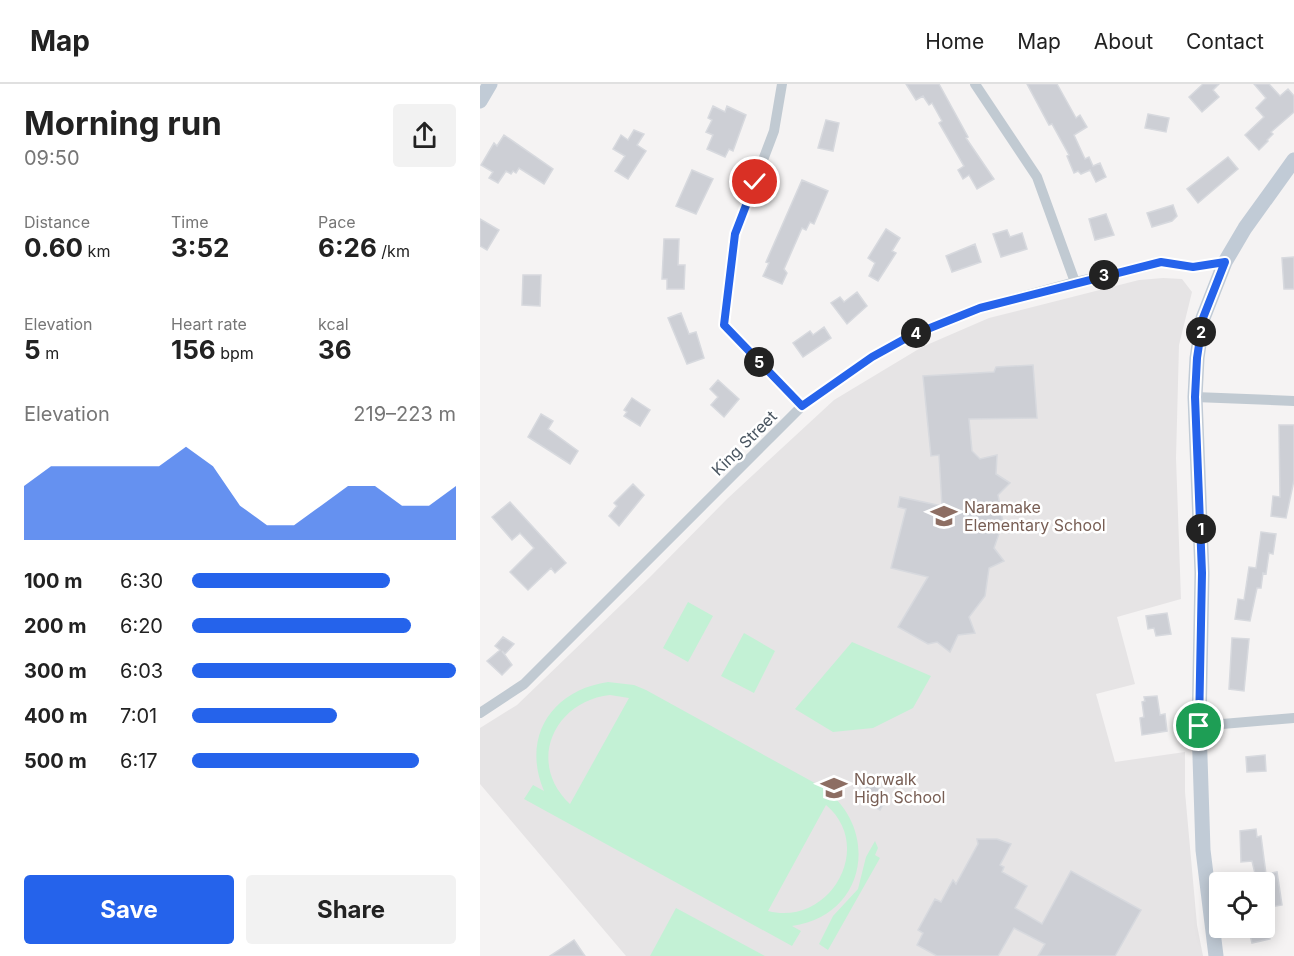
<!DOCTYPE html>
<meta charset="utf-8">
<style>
:root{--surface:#fff;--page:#f2f2f2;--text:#222;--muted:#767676;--line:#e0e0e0;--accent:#2563eb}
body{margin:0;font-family:Inter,sans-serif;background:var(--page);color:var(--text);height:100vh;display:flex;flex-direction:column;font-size:22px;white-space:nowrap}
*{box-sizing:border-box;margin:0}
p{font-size:20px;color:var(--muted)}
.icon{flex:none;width:33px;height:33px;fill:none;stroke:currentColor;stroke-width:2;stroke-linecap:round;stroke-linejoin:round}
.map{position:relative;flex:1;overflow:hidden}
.drawer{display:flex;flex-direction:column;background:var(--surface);width:480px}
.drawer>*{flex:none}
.tools{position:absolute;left:729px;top:788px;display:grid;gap:12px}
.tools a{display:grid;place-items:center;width:66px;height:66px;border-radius:6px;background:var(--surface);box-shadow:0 3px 15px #0003;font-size:30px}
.pin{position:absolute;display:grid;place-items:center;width:51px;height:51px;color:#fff;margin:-26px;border:3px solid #fff;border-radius:50%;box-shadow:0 2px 6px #0007}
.km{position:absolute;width:30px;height:30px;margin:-15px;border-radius:50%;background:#222;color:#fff;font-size:16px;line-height:30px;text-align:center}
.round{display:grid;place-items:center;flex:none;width:63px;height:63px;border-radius:6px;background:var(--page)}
.headline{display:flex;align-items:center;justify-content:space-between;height:102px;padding:0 24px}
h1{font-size:33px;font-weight:700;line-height:45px}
.stats{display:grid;grid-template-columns:repeat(3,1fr);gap:9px;height:102px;padding:6px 24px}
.stats div{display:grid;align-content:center}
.stats b{font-size:26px;font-weight:700}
.stats small{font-size:16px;font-weight:400}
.stats p{font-size:16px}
.chart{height:168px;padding:12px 24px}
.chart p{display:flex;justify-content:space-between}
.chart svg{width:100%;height:108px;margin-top:6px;fill:var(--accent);opacity:.7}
.action{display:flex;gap:12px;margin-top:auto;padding:12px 24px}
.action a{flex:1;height:69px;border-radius:6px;background:var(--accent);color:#fff;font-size:24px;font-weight:700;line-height:69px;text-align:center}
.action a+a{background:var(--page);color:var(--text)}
ul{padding:0 24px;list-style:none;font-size:20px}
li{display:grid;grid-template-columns:96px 72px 1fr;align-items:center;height:45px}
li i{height:15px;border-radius:8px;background:var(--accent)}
header{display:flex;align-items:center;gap:36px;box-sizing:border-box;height:84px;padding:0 30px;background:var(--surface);border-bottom:2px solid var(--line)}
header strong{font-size:28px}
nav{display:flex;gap:33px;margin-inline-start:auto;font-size:21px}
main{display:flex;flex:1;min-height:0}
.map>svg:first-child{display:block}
.education{fill:#e6e4e5}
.green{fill:#c3f1d5;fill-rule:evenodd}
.building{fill:#cdcfd5;stroke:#d7d9de;stroke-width:1.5}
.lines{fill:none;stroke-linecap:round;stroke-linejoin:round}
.street{stroke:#c1cad2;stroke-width:10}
.secondary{stroke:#c1cbd6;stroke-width:15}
.route-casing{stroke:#fff;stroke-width:12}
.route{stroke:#2563eb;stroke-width:8}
.labels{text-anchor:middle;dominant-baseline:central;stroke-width:5;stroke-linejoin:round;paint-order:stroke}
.street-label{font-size:16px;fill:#4a5661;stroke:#fff}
.education-label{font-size:16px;fill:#785e54;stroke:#fff;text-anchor:start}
</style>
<header>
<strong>Map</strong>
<nav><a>Home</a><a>Map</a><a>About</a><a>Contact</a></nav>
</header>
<main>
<section class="drawer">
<div class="headline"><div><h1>Morning run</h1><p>09:50</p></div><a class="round"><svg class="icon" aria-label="share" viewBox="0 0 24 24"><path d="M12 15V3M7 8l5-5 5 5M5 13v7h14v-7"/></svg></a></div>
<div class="stats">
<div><p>Distance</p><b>0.60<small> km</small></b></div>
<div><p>Time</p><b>3:52</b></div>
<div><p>Pace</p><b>6:26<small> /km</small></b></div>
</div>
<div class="stats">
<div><p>Elevation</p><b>5<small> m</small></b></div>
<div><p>Heart rate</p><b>156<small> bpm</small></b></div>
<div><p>kcal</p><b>36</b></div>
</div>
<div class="chart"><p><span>Elevation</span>219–223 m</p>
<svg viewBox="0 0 160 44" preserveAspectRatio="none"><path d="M0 44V22L10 14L20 14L30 14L40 14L50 14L60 6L70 14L80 30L90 38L100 38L110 30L120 22L130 22L140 30L150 30L160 22V44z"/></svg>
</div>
<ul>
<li><b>100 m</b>6:30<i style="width:75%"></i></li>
<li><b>200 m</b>6:20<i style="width:83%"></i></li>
<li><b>300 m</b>6:03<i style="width:100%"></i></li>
<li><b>400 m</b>7:01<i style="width:55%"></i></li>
<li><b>500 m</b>6:17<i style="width:86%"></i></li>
</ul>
<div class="action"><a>Save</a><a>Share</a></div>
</section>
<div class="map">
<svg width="814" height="872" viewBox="0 0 814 872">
<rect width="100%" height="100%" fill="#f5f3f3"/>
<!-- education -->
<path class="education" d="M683,194L702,195L712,208L699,261L696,374L701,515L637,533L655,600L616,610L635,678L705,668V708L717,841L723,872H146L0,700V644L37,621L170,493L247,415L354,316L442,263L509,234L659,196Z"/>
<!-- green -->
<path class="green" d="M208,518L233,532L208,578L183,564Z
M264,549L295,567L274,609L241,592Z
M372,558L451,592L433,624L393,644L353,648L315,625Z
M128,598L154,601L166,606L342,703C401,744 387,832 312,842L321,847L312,862L44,715L53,701L64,707C41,653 72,606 128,598ZM130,611L149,614L90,720C46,679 74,617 130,611ZM346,721C396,763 349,843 288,827Z
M395,757L398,764L395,771L400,774L348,866L339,860L353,832L378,805L386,773Z
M196,824L285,872H170Z"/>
<!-- building -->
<path class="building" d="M426,0H459L488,53L486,54L514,95L497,105L489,91L483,95L478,86L484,82L459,39L462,37L452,19L449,21L443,12L436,16Z
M547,0H577L596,34L600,31L607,43L594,51L605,75L609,73L613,82L620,79L626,93L616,98L610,86L601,90L598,87L594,89L587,72L589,71L572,40L569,41Z
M723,0H739L733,6L739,13L722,28L709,13Z
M774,0H789L800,12L808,5L814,12V28L791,48L793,50L787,56L788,57L779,66L765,51L784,33L776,24L786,14Z
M233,22L245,28L247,22L266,31L253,67L249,65L245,73L227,65L233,51L226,48L232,36L228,34Z
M668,30L689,34L686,48L665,44Z
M346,36L359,39L353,67L338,64Z
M154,46L164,50L157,61L166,67L148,95L135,87L145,72L133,65L141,51L148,56Z
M24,51L73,85L64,100L39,84L36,89L33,87L31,90L26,87L18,99L9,94L13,88L1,81L14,59L17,62Z
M748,73L758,85L718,119L707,105Z
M212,86L233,95L216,130L196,122Z
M322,96L348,107L334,140L330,138L326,146L322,144L304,185L307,189L302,200L283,192L289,179L286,178Z
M693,121L697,132L692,137L672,143L667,129Z
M626,130L634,151L615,156L609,135Z
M0,135L19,146L7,166L0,162Z
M406,145L420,154L412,167L416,169L398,197L389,192L395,179L388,174Z
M527,146L530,153L542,149L547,165L521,173L513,150Z
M184,155H199L198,181H205L204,205H187V195H182Z
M495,160L501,178L472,188L466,172Z
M814,173V205H804L802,174Z
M43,191H61L60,222L42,221Z
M377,208L387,222L367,240L351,219L360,213L364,218Z
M201,229L209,250L216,248L224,274L207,280L188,234Z
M344,243L351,254L323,273L313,259L330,247L333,251Z
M553,281L557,334L489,335L492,367L500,375L517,371L516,390L530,399L518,411L523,438L514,464L524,477L509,484L505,512L489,533L495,549L478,551L470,568L457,558L448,560L418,543L448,493L411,484L426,425L418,423L420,413L462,422L459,371L451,372L443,292L514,288L516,283Z
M238,296L259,315L244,333L231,321L238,313L230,305Z
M152,314L170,326L160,342L144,332L147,328L144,326Z
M61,330L73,337L68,345L98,367L90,380L48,353Z
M799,341H814V396L806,434L791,432L793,412L800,413Z
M153,400L164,411L139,442L129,432L137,422L134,419Z
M30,418L86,479L75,489L71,484L48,506L30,488L54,464L40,449L32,456L12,433Z
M781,448L796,450L793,470L789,469L786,490L783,489L781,504H777L770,537L755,535L758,515L764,516L769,483L776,484Z
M687,529L691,550L676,552L674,544L668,545L666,532Z
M23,553L34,560L25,570L22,567L32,581L22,591L7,577L20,566L15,562Z
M752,554L769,555L764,607L749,605Z
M677,612L680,631L685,630L687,647L662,651L660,634L664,633L662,618L665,617L664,613Z
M785,671L786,687L767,688L766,673Z
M388,698L409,710L400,726L379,714Z
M776,745L777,753L781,752L786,790L797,788L802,821L784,824V798H777L772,777L761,778L760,747Z
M497,755H517L531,760L520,781L524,783L522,788L547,802L535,824L562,840L591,787L661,826L635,872H558L565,860L534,844L518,872H457L437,861L443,849L438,846L455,815L461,818L473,796L476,800L498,760Z
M768,843H787L790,855L772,859Z
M94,856L105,872H70Z"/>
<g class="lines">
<!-- street -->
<path class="street" d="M302,0L294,47L255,150L244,241L322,322
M495,0L557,93L595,198
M715,313L814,317
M0,629L44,600L322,322L392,273L430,252L500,224L595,198L682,178L713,183L745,178
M719,642L814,634"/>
<!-- secondary -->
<path class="secondary" d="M0,17L10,0
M736,872L723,766L719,642L722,489L715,313L717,274L723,234L745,178L765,144L814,76"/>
</g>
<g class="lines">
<!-- route casing -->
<g class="route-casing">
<path id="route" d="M275,98L255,150L244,241L322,322L392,273L430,252L500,224L681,178L713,183L745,178L723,234L717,274L715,313L722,489L719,642"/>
</g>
<!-- route -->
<use href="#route" class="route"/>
</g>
<!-- icons -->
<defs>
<g id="school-bare" transform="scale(2.07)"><path d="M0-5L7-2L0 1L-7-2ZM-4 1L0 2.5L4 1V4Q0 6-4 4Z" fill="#8d6e63" stroke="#fff" stroke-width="2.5" paint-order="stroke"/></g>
</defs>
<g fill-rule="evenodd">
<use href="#school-bare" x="464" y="432"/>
<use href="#school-bare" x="354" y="704"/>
</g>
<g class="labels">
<!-- street labels -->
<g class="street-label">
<text transform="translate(264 359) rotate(-45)">King Street</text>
</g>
<!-- education labels -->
<g class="education-label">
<text x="484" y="423">Naramake<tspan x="484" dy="18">Elementary School</tspan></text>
<text x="374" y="695">Norwalk<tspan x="374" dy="18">High School</tspan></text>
</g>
</g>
</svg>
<div class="tools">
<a><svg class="icon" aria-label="locate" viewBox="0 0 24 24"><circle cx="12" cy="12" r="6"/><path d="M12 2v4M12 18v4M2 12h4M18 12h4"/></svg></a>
</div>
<div class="pin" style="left:719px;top:642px;background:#1e9e55"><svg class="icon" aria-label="arrive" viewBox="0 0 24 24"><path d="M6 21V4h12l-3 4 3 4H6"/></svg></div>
<div class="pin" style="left:275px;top:98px;background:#d93025"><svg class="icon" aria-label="check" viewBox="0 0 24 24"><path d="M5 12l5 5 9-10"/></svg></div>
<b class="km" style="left:721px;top:445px">1</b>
<b class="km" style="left:721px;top:248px">2</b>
<b class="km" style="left:624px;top:191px">3</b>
<b class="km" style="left:436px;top:249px">4</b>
<b class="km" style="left:279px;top:278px">5</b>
</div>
</main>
